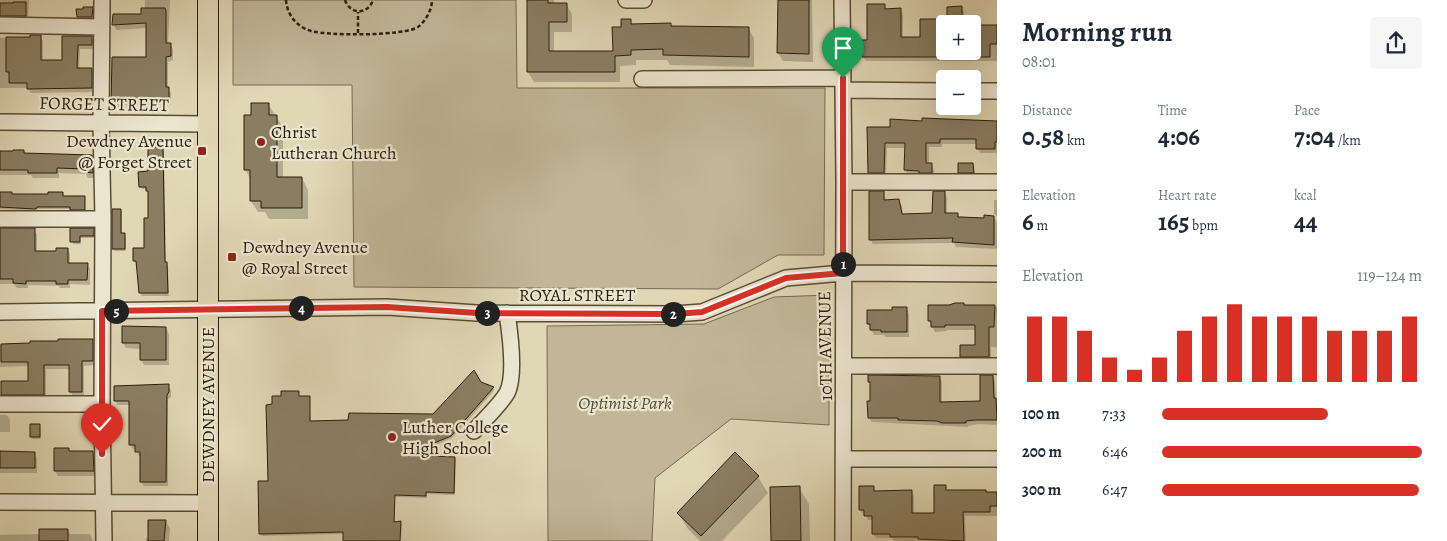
<!DOCTYPE html>
<meta charset="utf-8">
<style>
:root{--surface:#fff;--page:#f6f6f7;--text:#1f2937;--muted:#747a83;--accent:#d93025}
body{margin:0;font-family:Alegreya,serif;background:var(--page);color:var(--text);height:100vh;display:flex;flex-direction:column;font-size:19px;white-space:nowrap}
*{box-sizing:border-box;margin:0}
p{font-size:16px;color:var(--muted)}
.icon{flex:none;width:28px;height:28px;fill:none;stroke:currentColor;stroke-width:2;stroke-linecap:round;stroke-linejoin:round}
.map{position:relative;flex:1;overflow:hidden}
.side{display:flex;flex-direction:column;background:var(--surface);width:450px}
.side>*{flex:none}
.buttons{position:absolute;left:936px;top:15px;display:grid;gap:10px}
.buttons a{display:grid;place-items:center;width:45px;height:45px;border-radius:5px;background:var(--surface);box-shadow:0 5px 20px #0002;font-size:25px}
.pin{position:absolute;display:grid;place-items:center;width:42px;height:42px;color:#fff;margin:-51px -21px;border-radius:50% 50% 50% 0;rotate:-45deg;box-shadow:0 0 5px #0007}
.pin .icon{rotate:45deg}
.km{position:absolute;width:25px;height:25px;margin:-12px;border-radius:50%;background:#222;color:#fff;font-size:14px;line-height:25px;text-align:center}
.round{display:grid;place-items:center;flex:none;width:52px;height:52px;border-radius:5px;background:var(--page)}
.head{display:flex;align-items:center;justify-content:space-between;height:85px;padding:0 25px}
h1{font-size:28px;font-weight:700;line-height:38px}
.stats{display:grid;grid-template-columns:repeat(3,1fr);gap:8px;height:85px;padding:5px 25px}
.stats div{display:grid;align-content:center}
.stats b{font-size:25px;font-weight:700}
.stats small{font-size:14px;font-weight:400}
.stats p{font-size:14px}
.chart{height:140px;padding:10px 25px}
.chart p{display:flex;justify-content:space-between}
.chart svg{width:100%;height:90px;margin-top:5px;stroke:var(--accent);stroke-width:6}
ul{padding:0 25px;list-style:none;font-size:16px}
li{display:grid;grid-template-columns:80px 60px 1fr;align-items:center;height:38px}
li i{height:12px;border-radius:6px;background:var(--accent)}
main{display:flex;flex:1;min-height:0}
.map>svg:first-child{display:block}
.green{fill:#c1b798;stroke:#766a50}
.shadow{fill:#0003}
.building{fill:#8a7e62;stroke:#2c1d09}
.lines{fill:none;stroke-linecap:round;stroke-linejoin:round}
.minor-casing{stroke:#594c34;stroke-width:18}
.major-casing{stroke:#2c1d09;stroke-width:22}
.path{stroke:#2c1d09;stroke-width:2.5;stroke-dasharray:4 2.5;stroke-linecap:butt}
.minor{stroke:#ebe5cf;stroke-width:15}
.major{stroke:#e0d7b5;stroke-width:20}
.route-casing{stroke:#fff;stroke-width:10}
.route{stroke:#d93025;stroke-width:6}
.poi-dot{fill:#8f2418;stroke:#ebe5cf;stroke-width:2}
.labels{text-anchor:middle;dominant-baseline:central;stroke-width:4.5;stroke-linejoin:round;paint-order:stroke}
.street-label{font-size:18px;fill:#2c1d09;stroke:#ebe5cf}
.poi-label{font-size:18px;fill:#2c1d09;stroke:#ebe5cf;text-anchor:start}
.park-label{font-size:18px;font-style:italic;fill:#594b34;stroke:#ebe5cf}
</style>
<main>
<div class="map">
<svg width="997" height="541" viewBox="0 0 997 541">
<rect width="100%" height="100%" fill="#e0d7b5"/>
<filter id="stains"><feTurbulence type="fractalNoise" baseFrequency=".004" numOctaves="4"/><feColorMatrix values="0 0 0 0 .2 0 0 0 0 .09 0 0 0 0 .02 0 0 0 .5 -.17"/></filter>
<radialGradient id="worn" r=".72"><stop offset=".6" stop-color="#630" stop-opacity="0"/><stop offset="1" stop-color="#630" stop-opacity=".3"/></radialGradient>
<!-- green -->
<path class="green" d="M233,0H516L517,88H825L824,255H778L718,289L354,287L352,85H233Z
M829,295V425L731,419L655,478L652,541H548L547,326L704,324L774,297Z"/>
<!-- shadow -->
<path class="shadow" d="M0,0H29L28,21L0,22Z
M145,0H170L168,44H170L173,49V60L168,62V89L171,93V105H123V107H114L112,102L147,58V28L116,30L114,25V15H143L145,10Z
M528,0H554V4H566L572,14V32H554V52H614L622,28L630,20L633,25H670L672,28H748L754,38V67L670,65L667,60H636V65L620,66V82H534L528,72Z
M779,0H812L813,62L783,61L778,53Z
M92,8L93,19H79L78,17Z
M962,8L964,12V24H945V51H972V27H997V61H866L863,57L869,41L900,10L903,14V38H921L922,20H949Z
M40,36L43,41V61H63V37H92L94,42V49H80L79,70H91L94,74V92L31,93L28,88H0V38H31Z
M268,104L283,127V178H302L308,190V219H269L265,212H258L251,201V180L245,169L252,116Z
M997,122V153H980L978,148V144H942V147H929V165H932L934,170V177L908,175L905,170L906,148H887L886,177H872L869,172L891,128L923,123Z
M162,148L164,151L166,263L168,266L169,296H142L140,293L138,264L134,261L135,249H146L150,219L149,194L147,189H142L140,186Z
M0,155L92,156L95,161V178H88L86,174L59,173V178H33L31,175H0Z
M973,164L974,175H961L960,172Z
M0,193L12,195H50L62,193L63,198H84L85,212H72L71,209H38L37,211L0,209Z
M884,193L886,201H899L902,206L903,215L933,214L945,193L947,198V214H957L959,218L985,219L994,217L997,222V249L956,247L954,243L873,244L870,239Z
M994,200H997V216L994,214Z
M113,210H121L122,212V235L126,237V251H115L113,249Z
M0,229L34,230L37,235V252L57,253L68,249L70,254V264H87L90,269V285L70,284V288H60L59,286L28,285V288H17L14,284H0Z
M72,230H93L94,238H80L81,244H73Z
M964,304L965,307H997V347H991V361H964L961,356L977,346V330H947V331L935,332L929,321L930,307Z
M906,308L909,314V337H885L884,335H874L868,324L893,311Z
M166,328L169,334V365H144L141,360V349L126,348L123,343Z
M92,340L95,345V365L84,366V396H73L70,391L71,369H46V399H5L2,394L29,382V366L0,367V345H31Z
M869,377L940,378L942,382V403H981L993,377L995,381L996,399H997V425L978,424L968,426V427L872,422L869,417L872,402V386L869,382Z
M481,383L493,388L494,391L452,438L408,457L454,458L456,460L455,495L427,494V498L395,497V523L401,522L402,525L401,541H344V534L262,536L260,533L269,482L273,406L282,397L298,392L299,397H309L311,422L434,415Z
M168,386L171,390V397L168,399V486H144L141,481V456H139L136,449H133L130,444V405H117L115,400Z
M0,415H7L10,420V432H0Z
M40,426L41,439H32L31,436Z
M0,452L34,453L37,458V473H0Z
M69,452H93L96,458V476H58L55,471Z
M735,454L758,477L768,493L722,541H700L688,529L678,513Z
M945,486L947,491L997,493V516H965L966,541H894L892,538H876L873,534V520H868L866,514H863L860,510L873,487L877,493L912,492L914,496V514H935Z
M799,488L809,504L810,541H772Z
M165,521L170,528L169,541H146V538H149Z
M67,530L70,534H90L93,541H0V535L40,534Z"/>
<!-- building -->
<path class="building" d="M527,0H548V3H567V22H549V51H613L612,27H621V19H631V24L671,23V26L749,27V57L663,55V49L631,50V55L615,56V72H527Z
M778,0H809V54L777,53Z
M13,2H26V16H0V3H13Z
M867,4H885V9L901,8V37H920V19H945L944,57H862V40H867Z
M962,6V24H947V7Z
M83,7H93L92,17H77L76,9H83Z
M141,8H165L166,11V43H171V56L166,57V87H169V101H121V103H111L112,57H146V23L112,25L113,14H141Z
M976,25H997V44H990V57H976Z
M30,35H41V60H62V36H92V45H78L77,68H92V88L27,89V83H9V72H6V37H30Z
M251,103H269V115H277V177H302V208H261V201H250V170H244V115H251Z
M922,118L997,121V142H995V149H976V139H940V143H926V163H932V173H919V171L904,170L905,143H885L884,173H868L867,127H890V119L922,121Z
M148,147H163L165,262H167L168,293H139L136,261H133V248H144V218H148V191H146V187H139L138,172L148,171Z
M13,150H24V153L92,155L93,173L84,172V169L57,168V173H28V170H0V151H13Z
M958,163H973L974,173H958Z
M869,191H884V200L899,199L902,214L932,213L933,191H945V213H958V217H961L984,218V215L994,216V245L952,242L953,238L869,240Z
M0,192H12V194H48V192H63V196H85V210H70V207H37V208L35,209L0,207Z
M112,209H121V233H125V249H112Z
M0,228H35V251H56V248H68V263H88L87,280H68V284H56V281H26V284L13,283V279H0Z
M70,228H94V236H80V242H70Z
M955,303H964V305H995L994,327H989V357H960V345H975V325H945V327H931V321H928V305H949Z
M892,307H907V332H881V330H870V324H867V310H892Z
M122,326L166,327V360H140V343H122Z
M58,339H93V361H82V392H69V365H44V395H1V381H28V362H1V344L30,343V341H58Z
M474,370L481,382L494,387L451,436L405,455L455,457L454,493L426,492V496L395,495L394,522L401,521L400,541H343V532L259,534L258,481H268L266,405L272,404V396H281V391H299V396H310V421L348,420L349,413L433,414Z
M868,375L940,376V402L980,401V375H993L994,398H996L997,420H975L966,421V423H942L937,421L898,420V418H868L867,401H870V382H868Z
M169,384V392L167,395L166,482H140V452H135V445H129V401H114V386Z
M30,424H40V437H30Z
M54,448H69V451H93L94,471H54Z
M0,451L35,452V468H0Z
M735,452L759,476L701,536L677,513Z
M934,485H946V490H986V492H997V506H990V512H963L964,541L918,539V537H890V534H872V516H864V510H859V486H874V491L912,490V513H934Z
M800,486L801,541H771L770,487Z
M148,520H166L164,541H148Z
M39,529H68V541H39Z"/>
<g class="lines">
<!-- minor casing -->
<g class="minor-casing">
<path id="minor" d="M102,0L101,123L103,219L102,404L104,541
M626,0H644
M842,0L844,182L843,541
M0,25L101,27
M642,79L843,78
M843,90L945,91
M972,91H997
M0,122L208,124
M844,182H997
M0,219H103
M0,312L387,307L477,313L675,314L702,312L786,278L843,273L997,274
M844,366H997
M0,404H102
M474,431C483,421 500,405 507,393C516,376 510,333 507,313
M844,459H997
M0,502L208,503"/>
</g>
<!-- major casing -->
<g class="major-casing">
<path id="major" d="M208,0V541"/>
</g>
<!-- path -->
<path class="path" d="M286,0C287,15 297,27 311,31C328,36 405,36 418,27C426,21 432,9 432,0
M345,0C350,15 368,15 373,0
M358,33V12"/>
<!-- minor -->
<use href="#minor" class="minor"/>
<!-- major -->
<use href="#major" class="major"/>
</g>
<g class="lines">
<!-- route casing -->
<g class="route-casing">
<path id="route" d="M102,454V311L387,307L477,313L675,314L702,312L786,278L843,273V78"/>
</g>
<!-- route -->
<use href="#route" class="route"/>
</g>
<!-- markers -->
<g class="poi-dot">
<circle cx="261" cy="142" r="5"/>
<rect x="197" y="146" width="10" height="10" rx="2.5"/>
<rect x="227" y="252" width="10" height="10" rx="2.5"/>
<circle cx="392" cy="437" r="5"/>
</g>
<g class="labels">
<!-- street labels -->
<g class="street-label">
<text transform="translate(104 104) rotate(1)">FORGET STREET</text>
<text x="577" y="295">ROYAL STREET</text>
<text transform="translate(825 346) rotate(-91)">10TH AVENUE</text>
<text transform="translate(208 405) rotate(-90)">DEWDNEY AVENUE</text>
</g>
<!-- poi labels -->
<g class="poi-label">
<text x="271" y="132">Christ<tspan x="271" dy="21">Lutheran Church</tspan></text>
<text x="192" y="141" text-anchor="end">Dewdney Avenue<tspan x="192" dy="21">@ Forget Street</tspan></text>
<text x="242" y="247">Dewdney Avenue<tspan x="242" dy="21">@ Royal Street</tspan></text>
<text x="402" y="427">Luther College<tspan x="402" dy="21">High School</tspan></text>
</g>
<!-- park labels -->
<g class="park-label">
<text x="625" y="403">Optimist Park</text>
</g>
</g>
<rect width="100%" height="100%" filter="url(#stains)"/>
<rect width="100%" height="100%" fill="url(#worn)"/>
</svg>
<div class="buttons">
<a>+</a>
<a>−</a>
</div>
<div class="pin" style="left:843px;top:78px;background:#1e9e55"><svg class="icon" aria-label="arrive" viewBox="0 0 24 24"><path d="M6 21V4h12l-3 4 3 4H6"/></svg></div>
<div class="pin" style="left:102px;top:454px;background:#d93025"><svg class="icon" aria-label="check" viewBox="0 0 24 24"><path d="M5 12l5 5 9-10"/></svg></div>
<b class="km" style="left:843px;top:264px">1</b>
<b class="km" style="left:673px;top:314px">2</b>
<b class="km" style="left:487px;top:313px">3</b>
<b class="km" style="left:301px;top:308px">4</b>
<b class="km" style="left:116px;top:311px">5</b>
</div>
<section class="side">
<div class="head"><div><h1>Morning run</h1><p>08:01</p></div><a class="round"><svg class="icon" aria-label="share" viewBox="0 0 24 24"><path d="M12 15V3M7 8l5-5 5 5M5 13v7h14v-7"/></svg></a></div>
<div class="stats">
<div><p>Distance</p><b>0.58<small> km</small></b></div>
<div><p>Time</p><b>4:06</b></div>
<div><p>Pace</p><b>7:04<small> /km</small></b></div>
</div>
<div class="stats">
<div><p>Elevation</p><b>6<small> m</small></b></div>
<div><p>Heart rate</p><b>165<small> bpm</small></b></div>
<div><p>kcal</p><b>44</b></div>
</div>
<div class="chart"><p><span>Elevation</span>119–124 m</p>
<svg viewBox="0 0 160 44" preserveAspectRatio="none"><path d="M5 44V12M15 44V12M25 44V19M35 44V32M45 44V38M55 44V32M65 44V19M75 44V12M85 44V6M95 44V12M105 44V12M115 44V12M125 44V19M135 44V19M145 44V19M155 44V12"/></svg>
</div>
<ul>
<li><b>100 m</b>7:33<i style="width:64%"></i></li>
<li><b>200 m</b>6:46<i style="width:100%"></i></li>
<li><b>300 m</b>6:47<i style="width:99%"></i></li>
</ul>
</section>
</main>
